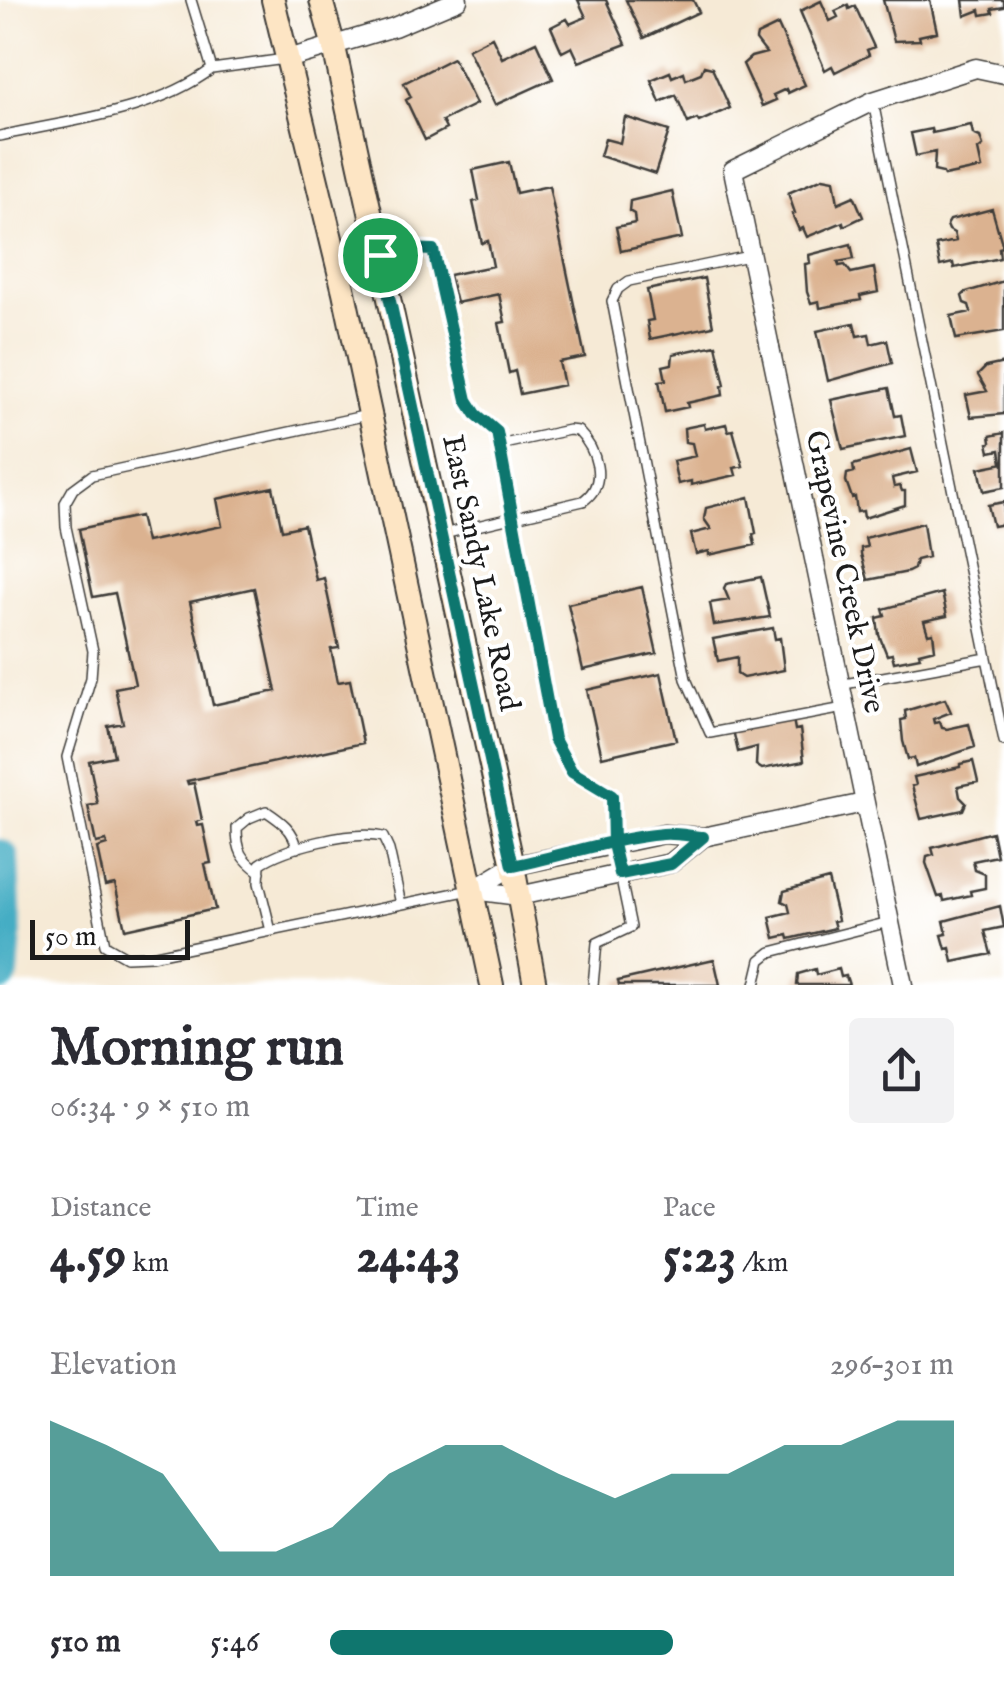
<!DOCTYPE html>
<meta charset="utf-8">
<style>
:root{--surface:#fff;--page:#f2f2f3;--text:#2b2b33;--muted:#7c7c81;--accent:#0f766e}
body{margin:0;font-family:"IM FELL English",serif;background:var(--page);color:var(--text);height:100vh;display:flex;flex-direction:column;font-size:38px;white-space:nowrap}
*{box-sizing:border-box;margin:0}
p{font-size:32px;color:var(--muted)}
.icon{flex:none;width:55px;height:55px;fill:none;stroke:currentColor;stroke-width:2;stroke-linecap:round;stroke-linejoin:round}
.map{position:relative;height:985px;overflow:hidden}
.drawer{display:flex;flex-direction:column;background:var(--surface);flex:1}
.drawer>*{flex:none}
.scale{position:absolute;left:30px;bottom:25px;width:160px;box-sizing:border-box;padding-left:10px;border:5px solid #1c1c1c;border-top:0;font-size:28px;line-height:35px;white-space:nowrap;color:#1c1c1c;-webkit-text-stroke:8px #fff;paint-order:stroke}
.pin{position:absolute;display:grid;place-items:center;width:85px;height:85px;color:#fff;margin:-42px;border:5px solid #fff;border-radius:50%;box-shadow:0 2px 10px #0007}
.round{display:grid;place-items:center;flex:none;width:105px;height:105px;border-radius:10px;background:var(--page)}
.summary{display:flex;align-items:center;justify-content:space-between;height:170px;padding:0 50px}
h1{font-size:55px;font-weight:700;line-height:75px}
.figures{display:grid;grid-template-columns:repeat(3,1fr);gap:15px;height:170px;padding:10px 50px}
.figures div{display:grid;align-content:center}
.figures b{font-size:50px;font-weight:700}
.figures small{font-size:28px;font-weight:400}
.figures p{font-size:28px}
.chart{height:280px;padding:20px 50px}
.chart p{display:flex;justify-content:space-between}
.chart svg{width:100%;height:180px;margin-top:10px;fill:var(--accent);opacity:.7}
ul{padding:0 50px;list-style:none;font-size:32px}
li{display:grid;grid-template-columns:160px 120px 1fr;align-items:center;height:75px}
li i{height:25px;border-radius:12px;background:var(--accent)}
.map>svg:first-child{display:block}
.lines{fill:none;stroke-linecap:round;stroke-linejoin:round}
.river{stroke:#44adc4;stroke-width:38}
.building{fill:#dbb290;fill-rule:evenodd}
.lane-casing{stroke:#3d3b38;stroke-width:12}
.street-casing{stroke:#3d3b38;stroke-width:21}
.secondary-casing{stroke:#3d3b38;stroke-width:26}
.lane{stroke:#fff;stroke-width:9}
.street{stroke:#fff;stroke-width:18}
.secondary{stroke:#fde5c4;stroke-width:22}
.route-casing{stroke:#fff;stroke-width:20}
.route{stroke:#0f766e;stroke-width:12}
.labels{text-anchor:middle;dominant-baseline:central;stroke-width:8;stroke-linejoin:round;paint-order:stroke}
.street-label{font-size:30px;fill:#1c1c1c;stroke:#fff}
</style>
<div class="map">
<svg width="1004" height="985" viewBox="0 0 1004 985">
<rect width="100%" height="100%" fill="#fff"/>
<filter id="ink" filterUnits="userSpaceOnUse"><feTurbulence type="fractalNoise" baseFrequency=".01" numOctaves="2"/><feDisplacementMap in="SourceGraphic" scale="20" xChannelSelector="R" yChannelSelector="G"/><feConvolveMatrix kernelMatrix="1 2 1 2 8 2 1 2 1" color-interpolation-filters="sRGB"/></filter>
<filter id="wash" filterUnits="userSpaceOnUse"><feTurbulence type="fractalNoise" baseFrequency=".0048" numOctaves="4" result="noise"/><feDisplacementMap in="SourceGraphic" scale="40" xChannelSelector="R" yChannelSelector="G"/><feGaussianBlur stdDeviation="2.25" result="paint"/><feColorMatrix in="noise" values="0 0 0 0 0 0 0 0 0 0 0 0 0 0 0 0 0 1.4 0 .05"/><feComposite in="paint" operator="in"/></filter>
<g filter="url(#wash)">
<rect width="100%" height="100%" fill="#f6ead6"/>
<g class="lines">
<!-- river -->
<path class="river" d="M0,858L3,934L0,973"/>
</g>
<g id="blocks">
<!-- building -->
<path class="building" d="M578,0H606L626,44L579,62L572,47L562,52L551,27L567,19L570,24L586,17Z
M626,0H693L699,12L644,38Z
M883,0H930L937,32L919,36L920,40L894,41Z
M963,0H1004V7L992,9L993,13L981,15L980,10L965,16Z
M821,1L830,21L838,17L835,11L848,5L849,9L855,6L874,47L867,50L869,55L835,72L832,66L825,70L800,11Z
M778,25L805,85L788,93L786,89L773,95L776,100L762,106L743,64L751,57L766,53L756,40L757,35Z
M492,37L502,58L536,42L553,79L495,105L468,49Z
M453,58L476,104L442,121L446,129L425,140L406,100L411,97L404,83Z
M704,66L712,68L730,108L699,122L697,119L688,123L676,95L660,102L651,80L670,72L672,77L684,72L686,79L701,73Z
M625,117L669,131L655,174L600,156L605,139L620,143Z
M971,125L973,134L980,137L983,146L978,150L982,168L944,176L943,173L934,171L935,152L916,156L911,133L931,129L932,133Z
M509,162L516,193L549,186L585,357L559,362L564,385L520,394L515,371L509,373L499,323L505,322L499,294L456,303L449,275L493,266L488,241L482,243L473,202L479,200L473,170Z
M823,178L834,180L838,203L854,196L863,217L844,226L843,222L807,237L803,228L799,230L792,214L795,213L788,193Z
M672,191L682,238L621,251L616,227L635,223L634,214L629,211L630,201Z
M992,209L1003,247L999,248L1000,258L954,268L953,263L940,266L936,245L956,241L954,233L949,230L947,225L950,220Z
M851,244L854,259L838,262L839,266L845,265L851,273L874,268L878,292L860,296L861,300L820,308L819,301L811,303L807,292L805,264L810,263L809,255Z
M704,278L713,326L650,339L647,321L653,320L647,290Z
M1004,281V331L956,339L951,316L971,312L969,305L964,303L962,296L966,292Z
M854,323L857,336L869,334L871,344L887,340L892,363L828,381L817,331Z
M716,345L725,385L722,386L723,395L687,403L688,407L665,412L659,381L666,380L663,366L672,364L673,354Z
M1004,363V414L971,417L966,395L987,391L978,375L986,367Z
M889,388L895,416L901,415L905,436L843,449L831,400Z
M704,424L705,429L726,424L728,431L733,430L743,466L734,468L736,475L691,485V481L678,484L673,461L695,456L692,443L685,442L684,428Z
M1004,433V463H1002L1000,450L990,452L988,443L991,442L990,436Z
M911,449L917,472L892,478L894,487L900,486L902,491H905V505L864,518L863,511L857,512L855,497L852,498L846,481L847,474L854,472L853,465Z
M1004,463V487L984,491L979,468Z
M273,487L282,530L304,525L316,580L324,578L339,648L331,649L338,682L350,680L363,743L187,781L188,784L194,783L202,820L196,822L197,826L203,825L211,863L205,864L215,909L125,929L115,884L105,886L97,848L107,845L106,841L96,843L88,806L98,804L89,761L114,756L108,726L123,723L115,688L135,684L115,593L93,597L79,529L140,516L146,542L222,526L217,499ZM254,588L276,691L213,705L190,602Z
M749,497L756,533L753,534L755,545L709,555V551L696,554L691,534L711,529L704,519L706,508Z
M1004,502V524L993,526L988,505Z
M923,523L928,557L916,560L914,569L908,572L868,580L861,554V548L867,547L865,538Z
M761,577L770,617L714,625L710,603L729,600L724,588L726,584Z
M642,587L657,653L583,670L568,604Z
M942,593L947,616L924,621L928,634L933,633L935,649L919,653L920,657L894,662L892,654L887,655L879,635L877,618L885,616L883,609Z
M773,628L775,639L780,638L784,670L743,678L737,674V657L718,661L713,639Z
M661,673L676,740L602,757L587,690Z
M945,699L951,712L933,719L934,723L940,722L942,728L947,729L969,724L975,747L916,767L914,758L908,759L903,741L901,720L906,719L905,711Z
M793,719L795,730L800,729L804,761L762,769L756,765L757,747L738,752L733,730Z
M973,761L978,782L958,786L960,797L966,803L963,810L921,819L912,786L916,785L914,777L960,767V764Z
M992,832L997,856L973,861L975,870L985,874V888L970,891L971,895L944,901L943,896L938,897L926,863L927,857L934,855L932,848Z
M828,879L838,920L833,921L835,928L789,939L788,935L775,938L770,917L790,912L788,904L782,901L784,891Z
M1000,906L1004,927L985,931L991,954L953,962L950,948L946,949L942,935L947,934L944,921Z
M714,959L720,985H619L618,981Z
M815,969L816,975L839,969L841,977L846,976L849,985H797L798,974Z"/>
</g>
</g>
<g filter="url(#ink)">
<use href="#blocks" fill-opacity="0" stroke="#3d3b38" stroke-width="2.5"/>
<g class="lines">
<!-- lane casing -->
<g class="lane-casing">
<path id="lane" d="M191,0L212,69L285,59
M873,102L1004,741
M0,136C70,120 153,113 212,69
M383,254L410,249L433,250L467,400L476,414L497,432L554,739L572,771L612,797L613,844
M749,256L629,281L618,289L612,301L686,679L710,733L844,708
M368,415L92,475L73,489L65,503L66,527L93,651L91,678L67,757L105,945L126,957L151,956L470,890
M443,534L583,501C609,483 596,449 578,431L569,430L499,445
M839,685L987,658
M260,872C242,859 237,851 237,828L249,818L266,811C281,821 294,830 297,848
M271,931L259,883L260,864C285,847 353,830 383,837L389,850L401,904
M593,985L597,943L631,927L620,874
M755,985L761,960L771,952L889,922"/>
</g>
<!-- street casing -->
<g class="street-casing">
<path id="street" d="M288,59L394,27L458,0
M473,890L513,866L664,834L703,837L864,803
M473,890L519,896L671,863L703,837
M903,985L733,170L873,101L976,68L1004,74"/>
</g>
<!-- secondary casing -->
<g class="secondary-casing">
<path id="secondary" d="M273,0L344,292L492,985
M321,0L334,47L513,866L535,985"/>
</g>
<!-- lane -->
<use href="#lane" class="lane"/>
<!-- street -->
<use href="#street" class="street"/>
<!-- secondary -->
<use href="#secondary" class="secondary"/>
</g>
</g>
<g class="lines" filter="url(#ink)">
<!-- route casing -->
<g class="route-casing">
<path id="route" d="M380,255L513,866C562,856 613,838 663,834C676,833 690,836 703,837L671,864L620,874L613,844L612,796L572,772L554,739L497,432L476,414L467,400L433,250L410,249L380,255"/>
</g>
<!-- route -->
<use href="#route" class="route"/>
</g>
<g class="labels">
<!-- street labels -->
<g class="street-label">
<text transform="translate(844 572) rotate(78)">Grapevine Creek Drive</text>
<text transform="translate(480 573) rotate(78)">East Sandy Lake Road</text>
</g>
</g>
</svg>
<div class="scale">50 m</div>
<div class="pin" style="left:380px;top:255px;background:#1e9e55"><svg class="icon" aria-label="arrive" viewBox="0 0 24 24"><path d="M6 21V4h12l-3 4 3 4H6"/></svg></div>
</div>
<section class="drawer">
<div class="summary"><div><h1>Morning run</h1><p>06:34 · 9 × 510 m</p></div><a class="round"><svg class="icon" aria-label="share" viewBox="0 0 24 24"><path d="M12 15V3M7 8l5-5 5 5M5 13v7h14v-7"/></svg></a></div>
<div class="figures">
<div><p>Distance</p><b>4.59<small> km</small></b></div>
<div><p>Time</p><b>24:43</b></div>
<div><p>Pace</p><b>5:23<small> /km</small></b></div>
</div>
<div class="chart"><p><span>Elevation</span>296–301 m</p>
<svg viewBox="0 0 160 44" preserveAspectRatio="none"><path d="M0 44V6L10 12L20 19L30 38L40 38L50 32L60 19L70 12L80 12L90 19L100 25L110 19L120 19L130 12L140 12L150 6L160 6V44z"/></svg>
</div>
<ul>
<li><b>510 m</b>5:46<i style="width:55%"></i></li>
</ul>
</section>
